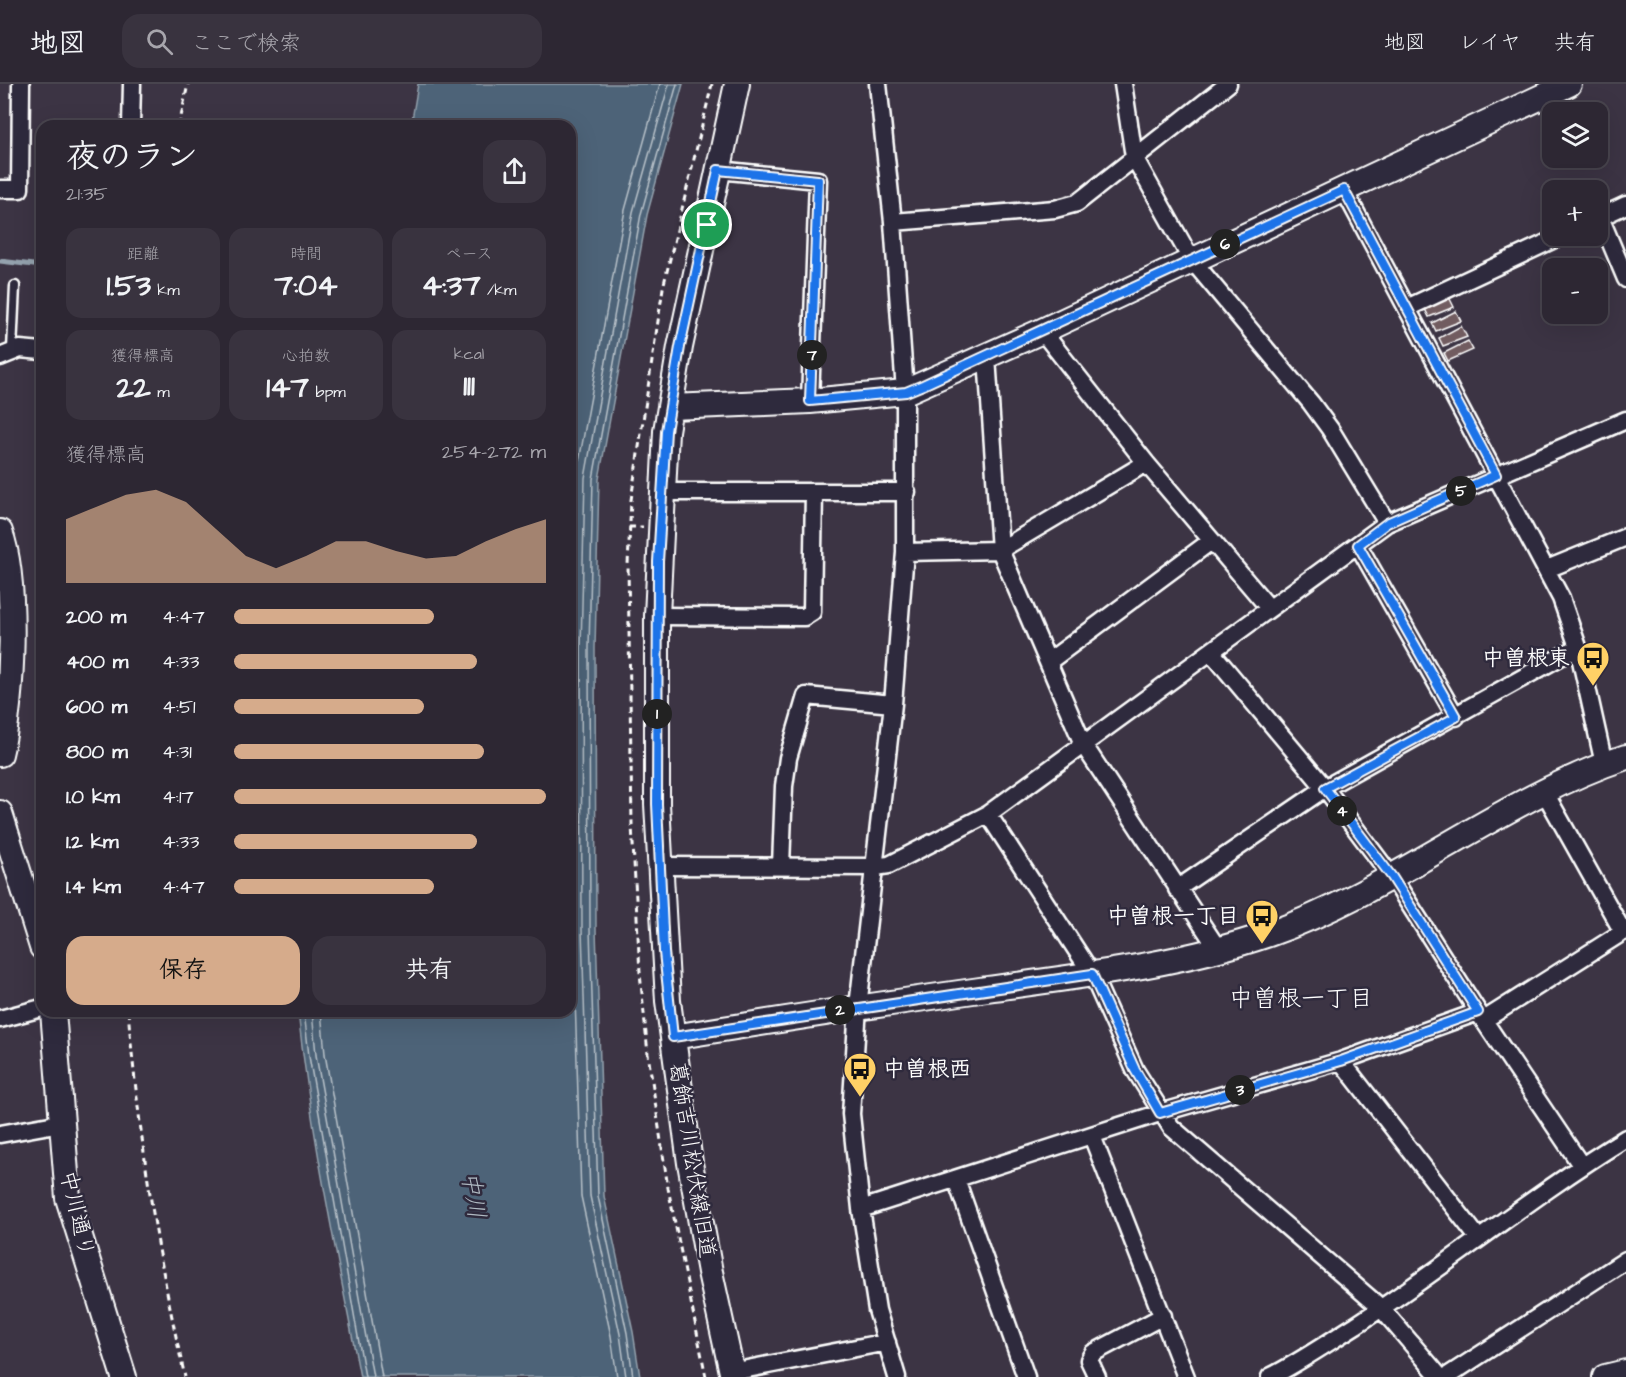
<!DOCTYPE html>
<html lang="ja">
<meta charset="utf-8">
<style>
:root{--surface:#2d2733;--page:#39333f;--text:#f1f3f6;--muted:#a7a5ac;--line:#48444e;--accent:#d6ab8b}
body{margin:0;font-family:"Architects Daughter","Klee One",sans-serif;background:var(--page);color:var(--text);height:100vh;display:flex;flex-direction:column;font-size:22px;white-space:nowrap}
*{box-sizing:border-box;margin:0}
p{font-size:20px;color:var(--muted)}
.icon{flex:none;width:33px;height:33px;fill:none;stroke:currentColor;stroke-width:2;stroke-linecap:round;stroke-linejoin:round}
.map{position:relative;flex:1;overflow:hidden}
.panel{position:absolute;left:36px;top:36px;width:540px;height:897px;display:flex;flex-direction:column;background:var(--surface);border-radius:18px;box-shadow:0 6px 24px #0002,0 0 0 2px var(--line)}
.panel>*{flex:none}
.controls{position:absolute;left:1542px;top:18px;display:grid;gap:12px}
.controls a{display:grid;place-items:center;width:66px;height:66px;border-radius:12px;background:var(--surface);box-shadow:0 6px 24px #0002,0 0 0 2px var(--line);font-size:30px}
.pin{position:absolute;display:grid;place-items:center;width:51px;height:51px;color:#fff;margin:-26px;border:3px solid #fff;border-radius:50%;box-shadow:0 2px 6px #0007}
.km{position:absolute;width:30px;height:30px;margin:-15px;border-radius:50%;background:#222;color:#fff;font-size:16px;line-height:30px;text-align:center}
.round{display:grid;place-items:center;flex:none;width:63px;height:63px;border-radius:18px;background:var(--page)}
.overview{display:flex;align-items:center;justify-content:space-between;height:102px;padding:0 30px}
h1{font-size:33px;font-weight:800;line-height:45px}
.stats{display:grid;grid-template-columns:repeat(3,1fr);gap:9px;height:102px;padding:6px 30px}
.stats div{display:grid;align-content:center;border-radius:15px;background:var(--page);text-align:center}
.stats b{font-size:30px;font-weight:800}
.stats small{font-size:16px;font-weight:400}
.stats p{font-size:16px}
.chart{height:168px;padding:12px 30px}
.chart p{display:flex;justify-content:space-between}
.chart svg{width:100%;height:108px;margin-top:6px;fill:var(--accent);opacity:.7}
.cta{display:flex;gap:12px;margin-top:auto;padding:12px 30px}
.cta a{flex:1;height:69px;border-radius:18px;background:var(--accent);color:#111;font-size:24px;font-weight:800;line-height:69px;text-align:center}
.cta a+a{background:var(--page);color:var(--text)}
ul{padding:0 30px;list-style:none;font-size:20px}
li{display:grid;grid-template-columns:96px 72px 1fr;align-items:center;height:45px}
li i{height:15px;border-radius:8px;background:var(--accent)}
header{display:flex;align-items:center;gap:36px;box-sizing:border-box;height:84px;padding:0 30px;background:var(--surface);border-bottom:2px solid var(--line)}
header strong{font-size:28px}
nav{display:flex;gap:33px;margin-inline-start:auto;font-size:21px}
.search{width:420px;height:54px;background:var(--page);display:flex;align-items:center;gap:15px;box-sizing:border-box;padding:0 21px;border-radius:18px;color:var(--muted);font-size:22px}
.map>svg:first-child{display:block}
.water{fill:#4d6478;stroke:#94a2ae;stroke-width:1.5}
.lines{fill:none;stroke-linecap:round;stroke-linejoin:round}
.shore{stroke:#b8c1c9;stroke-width:1.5}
.stream{stroke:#94a2ae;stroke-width:5}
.building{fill:#715b60;stroke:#fff;stroke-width:1.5}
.lane-casing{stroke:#fff;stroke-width:13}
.street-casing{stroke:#fff;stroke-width:21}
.secondary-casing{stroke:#fff;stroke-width:28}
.path{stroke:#fff;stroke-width:3;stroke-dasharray:6 4.5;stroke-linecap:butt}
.lane{stroke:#2f2a3d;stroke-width:8}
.street{stroke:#2f2a3d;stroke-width:16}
.secondary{stroke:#2f2a3d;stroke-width:24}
.route-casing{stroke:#fff;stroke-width:12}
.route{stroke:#1a73e8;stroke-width:8}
.labels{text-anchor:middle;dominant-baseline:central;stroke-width:5;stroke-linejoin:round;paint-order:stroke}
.poi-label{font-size:22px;font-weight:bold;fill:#fff;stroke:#2f2a3d;text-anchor:end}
.street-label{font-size:22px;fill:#fff;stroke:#2f2a3d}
.neighbourhood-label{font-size:24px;fill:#fff;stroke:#2f2a3d}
.water-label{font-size:24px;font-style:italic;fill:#afb9c2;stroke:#2f2a3d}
</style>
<header>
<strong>地図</strong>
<div class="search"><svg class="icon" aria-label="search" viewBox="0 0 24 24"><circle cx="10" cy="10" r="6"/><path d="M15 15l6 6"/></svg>ここで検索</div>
<nav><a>地図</a><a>レイヤ</a><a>共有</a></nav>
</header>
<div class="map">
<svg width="1626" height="1293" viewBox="0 0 1626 1293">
<rect width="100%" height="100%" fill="#3c3444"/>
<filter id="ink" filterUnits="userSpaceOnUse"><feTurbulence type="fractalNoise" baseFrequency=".0167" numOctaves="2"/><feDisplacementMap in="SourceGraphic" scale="12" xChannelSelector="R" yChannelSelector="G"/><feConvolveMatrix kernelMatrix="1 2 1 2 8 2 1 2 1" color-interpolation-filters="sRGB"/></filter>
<g filter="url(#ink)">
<!-- water -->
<path class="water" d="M418,0H683L647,131L599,395L595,564L596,845L604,1112L633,1248L640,1293H360C337,1172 311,1050 298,927H570V42H411Z"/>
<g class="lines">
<!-- shore -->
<path class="shore" d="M304,927L309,972L365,1293
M312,927L316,971L373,1293
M321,927L325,970L382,1293
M617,1293L611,1252L581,1112L573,845L572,563L576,394L625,126L660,0
M626,1293L620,1250L590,1112L582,845L581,564L585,394L633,128L669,0
M633,1293L627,1249L598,1112L590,845L589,564L593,395L641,130L677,0"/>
<!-- stream -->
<path class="stream" d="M0,177L42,182"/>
</g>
<!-- building -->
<path class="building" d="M1449,213L1454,223L1429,233L1425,225Z
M1456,227L1461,237L1436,247L1432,239Z
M1461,242L1467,253L1443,262L1439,254Z
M1468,257L1473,266L1448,277L1444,269Z"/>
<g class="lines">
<!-- lane casing -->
<g class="lane-casing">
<path id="lane" d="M12,266L15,202"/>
</g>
<!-- street casing -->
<g class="street-casing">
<path id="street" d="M878,0L893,138L905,308V468L893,620L858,923L851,1030L861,1125L877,1226L897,1293
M1123,0L1134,73L1191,175L1311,319L1330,345L1387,439
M131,42L132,0
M718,86L818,96L810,317
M0,105H20L21,0
M1344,106L1561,514L1578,563L1604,680
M1600,133L1626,195
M1598,134L1626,121
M893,138L1055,125L1077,119L1228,0
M1407,224L1561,152
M1042,247L1146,379L1269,524
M0,273L20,265L42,267
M987,273L1000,466L1083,660L1218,865
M662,408H907
M1358,461L1456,633
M905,468L1000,466L1146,379
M1547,485L1626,453
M657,532L804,533L812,528L814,408
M1212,569L1325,704L1392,793L1478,928L1581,1081
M1048,578L1211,457
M1545,709L1623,848
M988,730L1092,890L1135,986L1171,1043L1381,1224L1440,1293
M660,782L875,783L889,781L988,730L1387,439L1626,336
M781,782L784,702L788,674L806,612L893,620
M1177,805L1325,704L1578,563
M0,935L42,924
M1484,936L1626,846
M1341,977L1479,1155
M0,1050L61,1039
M1092,1052L1186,1293
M956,1095L1026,1293
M861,1125L1160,1029L1341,977L1478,928
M732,1288L887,1258
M1097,1293L1089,1276L1093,1269L1163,1232
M1270,1293C1300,1278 1327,1259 1356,1241C1448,1181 1533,1111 1626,1054
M1446,1293L1626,1176"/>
</g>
<!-- secondary casing -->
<g class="secondary-casing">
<path id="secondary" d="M671,323L810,317L905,308L1042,247L1569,0
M0,448C18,497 13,619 0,670
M0,729L42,863
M53,927L68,1114L124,1293
M673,953C777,936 882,920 987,905C1081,892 1179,881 1269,850C1395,806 1502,714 1626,673
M733,1293L710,1188L690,1079L668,917L657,720V532L666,347L680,263L737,0
M1605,1293L1626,1288"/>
</g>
<!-- path -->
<path class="path" d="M179,42L188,0
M629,443H643
M128,927C139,1050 157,1172 185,1293
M706,1293L668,1104L648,970L640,889L632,741L628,481L631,416L663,204L712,0"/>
<!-- lane -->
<use href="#lane" class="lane"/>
<!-- street -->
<use href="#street" class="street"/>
<!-- secondary -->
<use href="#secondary" class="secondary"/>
</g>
</g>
<g class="lines" filter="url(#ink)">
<!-- route casing -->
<g class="route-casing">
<path id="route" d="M718,86L818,96L810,317L906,308L923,301L1344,106L1496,391L1387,439L1358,461L1456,633L1325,704L1392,793L1478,928L1341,977L1160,1029L1135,986L1092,890L673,953L664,868L657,720L658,478L666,347L680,263Z"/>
</g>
<!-- route -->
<use href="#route" class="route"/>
</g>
<!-- icons -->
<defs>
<g id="bus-pin" transform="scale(1.725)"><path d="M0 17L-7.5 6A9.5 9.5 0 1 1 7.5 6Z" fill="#ffd166" stroke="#2f2a3d"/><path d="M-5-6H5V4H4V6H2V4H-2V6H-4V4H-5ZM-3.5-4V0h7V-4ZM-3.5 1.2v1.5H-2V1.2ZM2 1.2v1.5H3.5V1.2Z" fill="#111"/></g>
</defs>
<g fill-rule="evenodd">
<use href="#bus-pin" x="1593" y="574"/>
<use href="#bus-pin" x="1262" y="832"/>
<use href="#bus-pin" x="860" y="985"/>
</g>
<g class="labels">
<!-- poi labels -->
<g class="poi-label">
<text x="1570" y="574">中曽根東</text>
<text x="1239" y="832">中曽根一丁目</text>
<text x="883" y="985" text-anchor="start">中曽根西</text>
</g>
<!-- street labels -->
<g class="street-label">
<text transform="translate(692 1076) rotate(81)">葛飾吉川松伏線旧道</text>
<text transform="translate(77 1130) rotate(77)">中川通り</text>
</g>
<!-- neighbourhood labels -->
<g class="neighbourhood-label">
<text x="1301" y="915">中曽根一丁目</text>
</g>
<!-- water labels -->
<g class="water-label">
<text transform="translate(473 1111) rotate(81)">中川</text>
</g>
</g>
</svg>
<div class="controls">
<a><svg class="icon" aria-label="layers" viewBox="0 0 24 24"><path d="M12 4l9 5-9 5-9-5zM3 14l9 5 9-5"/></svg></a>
<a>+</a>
<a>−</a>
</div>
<div class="pin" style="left:707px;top:141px;background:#1e9e55"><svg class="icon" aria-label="arrive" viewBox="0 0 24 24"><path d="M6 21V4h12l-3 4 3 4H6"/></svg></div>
<b class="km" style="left:657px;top:630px">1</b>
<b class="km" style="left:840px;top:926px">2</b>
<b class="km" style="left:1240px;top:1006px">3</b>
<b class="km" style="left:1342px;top:727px">4</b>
<b class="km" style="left:1461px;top:407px">5</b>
<b class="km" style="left:1225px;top:160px">6</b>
<b class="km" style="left:812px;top:271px">7</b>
<section class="panel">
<div class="overview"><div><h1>夜のラン</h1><p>21:35</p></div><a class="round"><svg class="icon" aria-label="share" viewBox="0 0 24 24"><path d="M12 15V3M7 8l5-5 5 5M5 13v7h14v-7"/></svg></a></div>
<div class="stats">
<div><p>距離</p><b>1.53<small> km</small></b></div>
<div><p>時間</p><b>7:04</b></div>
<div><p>ペース</p><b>4:37<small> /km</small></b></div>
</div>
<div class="stats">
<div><p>獲得標高</p><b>22<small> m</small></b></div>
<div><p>心拍数</p><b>147<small> bpm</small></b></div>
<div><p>kcal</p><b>111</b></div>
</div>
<div class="chart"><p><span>獲得標高</span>254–272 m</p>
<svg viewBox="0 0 160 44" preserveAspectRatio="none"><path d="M0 44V18L10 13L20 8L30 6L40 11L50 22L60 33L70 38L80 33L90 27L100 27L110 31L120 34L130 33L140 27L150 22L160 18V44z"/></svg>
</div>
<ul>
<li><b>200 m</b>4:47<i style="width:64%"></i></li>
<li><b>400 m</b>4:33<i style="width:78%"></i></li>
<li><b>600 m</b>4:51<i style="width:61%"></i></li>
<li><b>800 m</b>4:31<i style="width:80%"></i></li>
<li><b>1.0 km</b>4:17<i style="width:100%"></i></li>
<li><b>1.2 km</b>4:33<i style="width:78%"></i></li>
<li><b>1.4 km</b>4:47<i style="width:64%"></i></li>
</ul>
<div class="cta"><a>保存</a><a>共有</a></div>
</section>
</div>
